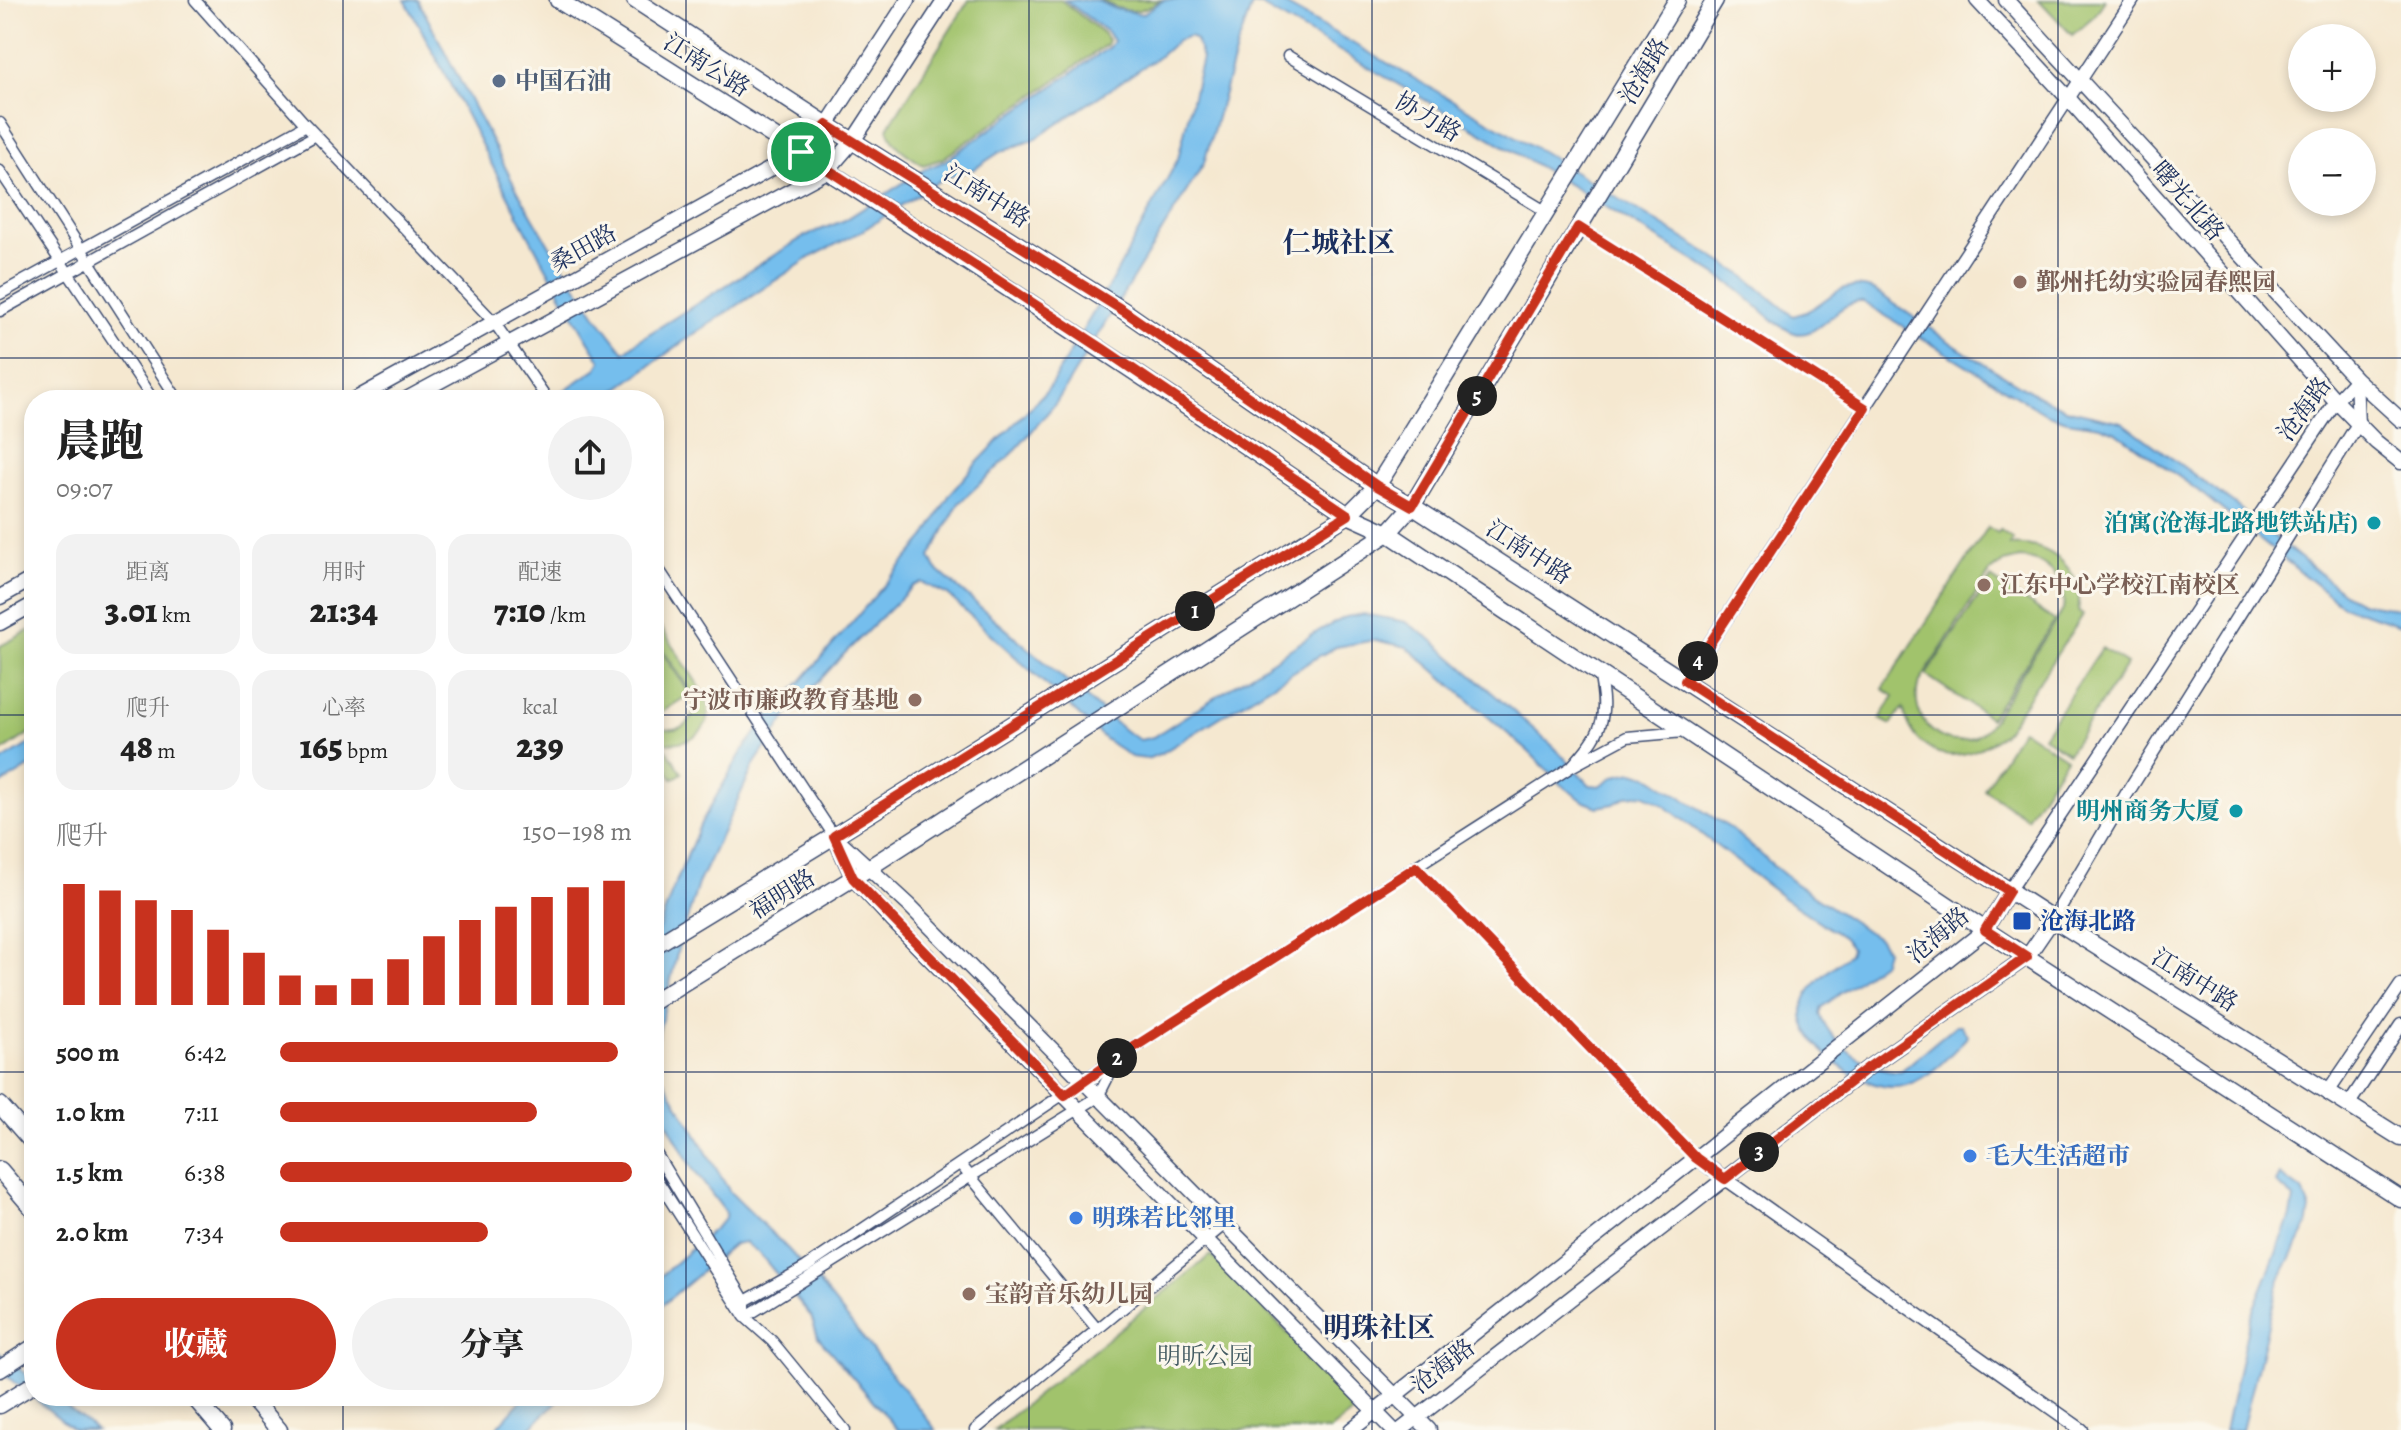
<!DOCTYPE html>
<html lang="zh">
<meta charset="utf-8">
<style>
:root{--surface:#fff;--page:#f2f2f2;--text:#222;--muted:#767676;--accent:#c8321e}
body{margin:0;font-family:Alegreya,"Noto Serif SC",serif;background:var(--page);color:var(--text);height:100vh;display:flex;flex-direction:column;font-size:30px;white-space:nowrap}
*{box-sizing:border-box;margin:0}
p{font-size:26px;color:var(--muted)}
.icon{flex:none;width:44px;height:44px;fill:none;stroke:currentColor;stroke-width:2;stroke-linecap:round;stroke-linejoin:round}
.map{position:relative;flex:1;overflow:hidden}
.panel{position:absolute;left:24px;top:390px;width:640px;height:1016px;display:flex;flex-direction:column;background:var(--surface);border-radius:32px;box-shadow:0 4px 12px #0003}
.panel>*{flex:none}
.fabs{position:absolute;left:2288px;top:24px;display:grid;gap:16px}
.fabs a{display:grid;place-items:center;width:88px;height:88px;border-radius:50%;background:var(--surface);box-shadow:0 4px 12px #0003;font-size:40px}
.pin{position:absolute;display:grid;place-items:center;width:68px;height:68px;color:#fff;margin:-34px;border:4px solid #fff;border-radius:50%;box-shadow:0 2px 8px #0007}
.km{position:absolute;width:40px;height:40px;margin:-20px;border-radius:50%;background:#222;color:#fff;font-size:22px;line-height:40px;text-align:center}
.round{display:grid;place-items:center;flex:none;width:84px;height:84px;border-radius:42px;background:var(--page)}
.head{display:flex;align-items:center;justify-content:space-between;height:136px;padding:0 32px}
h1{font-size:44px;font-weight:800;line-height:60px}
.metrics{display:grid;grid-template-columns:repeat(3,1fr);gap:12px;height:136px;padding:8px 32px}
.metrics div{display:grid;align-content:center;border-radius:20px;background:var(--page);text-align:center}
.metrics b{font-size:34px;font-weight:800}
.metrics small{font-size:22px;font-weight:400}
.metrics p{font-size:22px}
.chart{height:224px;padding:16px 32px}
.chart p{display:flex;justify-content:space-between}
.chart svg{width:100%;height:144px;margin-top:8px;stroke:var(--accent);stroke-width:6}
.cta{display:flex;gap:16px;margin-top:auto;padding:16px 32px}
.cta a{flex:1;height:92px;border-radius:48px;background:var(--accent);color:#fff;font-size:32px;font-weight:800;line-height:92px;text-align:center}
.cta a+a{background:var(--page);color:var(--text)}
ul{padding:0 32px;list-style:none;font-size:26px}
li{display:grid;grid-template-columns:128px 96px 1fr;align-items:center;height:60px}
li i{height:20px;border-radius:10px;background:var(--accent)}
.map>svg:first-child{display:block}
.green{fill:#a1c36c;stroke:#5e7965;stroke-width:2;fill-rule:evenodd}
.water{fill:#74beed;stroke:#4876a6;stroke-width:2}
.lines{fill:none;stroke-linecap:round;stroke-linejoin:round}
.minor-casing{stroke:#3c4b6f;stroke-width:13}
.tertiary-casing{stroke:#3c4b6f;stroke-width:15}
.secondary-casing{stroke:#3c4b6f;stroke-width:17}
.primary-casing{stroke:#3c4b6f;stroke-width:19}
.minor{stroke:#fff;stroke-width:10}
.tertiary{stroke:#fff;stroke-width:12}
.secondary{stroke:#fff;stroke-width:14}
.primary{stroke:#fff;stroke-width:16}
.route-casing{stroke:#fff;stroke-width:16}
.route{stroke:#c8321e;stroke-width:10}
.grid{fill:none;stroke:#1b2f5e;stroke-width:2;stroke-opacity:0.55}
.service-dot{fill:#5c6f8a;stroke:#fbf7ec;stroke-width:3}
.education-dot{fill:#8d6e63;stroke:#fbf7ec;stroke-width:3}
.culture-dot{fill:#0f9aa8;stroke:#fbf7ec;stroke-width:3}
.transit-dot{fill:#1a4fb4;stroke:#fbf7ec;stroke-width:3}
.shop-dot{fill:#3f7fe0;stroke:#fbf7ec;stroke-width:3}
.labels{text-anchor:middle;dominant-baseline:central;stroke-width:6;stroke-linejoin:round;paint-order:stroke}
.street-label{font-size:24px;fill:#1b2f5e;stroke:#fbf7ec}
.service-label{font-size:24px;font-weight:bold;fill:#4e5e75;stroke:#fbf7ec;text-anchor:start}
.education-label{font-size:24px;font-weight:bold;fill:#785e54;stroke:#fbf7ec;text-anchor:start}
.culture-label{font-size:24px;font-weight:bold;fill:#0d838f;stroke:#fbf7ec;text-anchor:end}
.transit-label{font-size:24px;font-weight:bold;fill:#164399;stroke:#fbf7ec;text-anchor:start}
.shop-label{font-size:24px;font-weight:bold;fill:#366cbe;stroke:#fbf7ec;text-anchor:start}
.park-label{font-size:24px;fill:#435b62;stroke:#fbf7ec}
.quarter-label{font-size:28px;font-weight:bold;fill:#1b2f5e;stroke:#fbf7ec}
</style>
<div class="map">
<svg width="2401" height="1430" viewBox="0 0 2401 1430">
<rect width="100%" height="100%" fill="#fbf7ec"/>
<filter id="ink" filterUnits="userSpaceOnUse"><feTurbulence type="fractalNoise" baseFrequency=".0125" numOctaves="2"/><feDisplacementMap in="SourceGraphic" scale="16" xChannelSelector="R" yChannelSelector="G"/><feConvolveMatrix kernelMatrix="1 2 1 2 8 2 1 2 1" color-interpolation-filters="sRGB"/></filter>
<filter id="wash" filterUnits="userSpaceOnUse"><feTurbulence type="fractalNoise" baseFrequency=".006" numOctaves="4" result="noise"/><feDisplacementMap in="SourceGraphic" scale="32" xChannelSelector="R" yChannelSelector="G"/><feGaussianBlur stdDeviation="1.8" result="paint"/><feColorMatrix in="noise" values="0 0 0 0 0 0 0 0 0 0 0 0 0 0 0 0 0 1.4 0 .05"/><feComposite in="paint" operator="in"/></filter>
<g filter="url(#wash)">
<rect width="100%" height="100%" fill="#f5e8d0"/>
<!-- green -->
<path class="green" d="M969,0H1061L1103,33L1108,40L1106,45L942,159L923,165C907,154 893,147 888,128Z
M1099,0H1161C1136,16 1126,13 1099,0Z
M2039,0H2105L2095,15L2072,35Z
M1988,527L1998,533L2000,530L2013,539L2009,545C2048,540 2086,570 2078,611L2083,615L2006,731C1966,766 1918,766 1903,708L1891,725L1880,719L1894,696L1883,689ZM2020,558C2050,560 2067,581 2063,610L1988,727C1956,761 1908,728 1918,685L1990,572L2004,562Z
M1991,578L2055,621L1990,718L1926,675Z
M654,617L703,692C720,724 694,747 662,742L682,773L673,779L654,749V724C677,738 701,722 693,695L654,637Z
M34,628V730L0,753V646Z
M654,640L690,694L654,717Z
M2102,648L2127,664L2068,753L2043,736Z
M2022,729L2066,758L2027,818L1984,789Z
M1211,1255L1360,1407L1330,1430H994Z"/>
<!-- water -->
<path class="water" d="M405,0H418L516,188L550,246L600,321L624,352L639,340L805,236L845,220L925,169L943,162L1109,47L1113,41L1107,32L1065,0H1096L1115,9L1142,14L1164,0H1277L1543,152L1743,275L1793,316C1828,309 1833,276 1874,290L1960,349L2035,394L2065,409L2122,422L2234,504L2345,594L2360,602L2401,609V625L2343,606L2196,489L2116,432L2100,426L2067,421L2046,414L1863,302C1836,300 1819,340 1795,333C1777,328 1749,297 1732,285C1712,271 1691,259 1670,246C1536,163 1398,84 1261,6L1252,5L1237,47L1204,163L1056,403L1013,453L959,503L930,557L936,569L1125,731L1140,740L1153,737L1320,630L1346,617L1364,614L1406,622L1432,640L1554,747L1590,785L1600,786L1615,776L1633,772L1648,776L1730,828L1793,882L1879,939L1886,949L1883,962L1822,1007L1820,1014C1832,1045 1868,1071 1901,1071L1956,1025H1961L1968,1036C1949,1056 1933,1076 1906,1085C1870,1098 1793,1044 1804,1004C1809,983 1834,967 1849,954L1851,948L1844,938L1785,899L1664,805L1644,794L1627,796L1614,804L1598,807L1585,802L1565,788L1529,752L1407,647L1375,640L1336,647L1319,656L1162,753L1147,759L1131,757L1105,739L948,595L921,582L913,586L841,657L787,716L755,763L698,884L678,949L659,1031L656,1058L662,1077L730,1192L788,1249L823,1288L936,1430H898L818,1337L811,1316L760,1254L744,1242L734,1244L654,1312V1282L724,1220L726,1213L692,1168L654,1099V942L673,889L701,823L743,750L775,708L791,693L925,538L950,494L974,466L1049,388L1113,279L1178,159L1202,58L1196,40L1190,36L1178,40L1161,55L1035,139L1000,152L974,169L942,179L862,231L811,257L694,334L602,400H550L597,368L601,361C528,245 472,120 405,0Z
M34,741V764L0,785V762Z
M2280,1175L2302,1191L2310,1209L2307,1226L2279,1281L2242,1430H2225L2250,1318L2291,1216L2294,1199L2289,1193L2276,1183Z
M0,1353L34,1381V1396H53L96,1430H74L0,1371Z
M525,1396H563L528,1430H495Z"/>
</g>
<g filter="url(#ink)">
<g class="lines">
<!-- minor casing -->
<g class="minor-casing">
<path id="minor" d="M195,0L306,125L494,322L548,400
M1288,56L1547,212
M0,123L178,400
M0,171L153,400
M1578,227L1865,408
M0,294L306,125
M0,311L316,135
M654,562L834,836
M1599,673C1609,720 1602,732 1571,767L1627,737L1684,732
M1416,867L1696,1158
M654,1150L745,1301V1317L772,1341L845,1430
M960,1164L1097,1329
M654,1175L745,1317L1098,1097L1116,1061
M745,1301L806,1267L1117,1058L1571,767
M975,1430L1224,1225"/>
</g>
<!-- tertiary casing -->
<g class="tertiary-casing">
<path id="tertiary" d="M1685,681L2133,0
M2009,891L2336,401L2356,379
M2053,919L2126,795L2358,424L2356,379
M2328,1092L2401,985
M2348,1105L2401,1025
M1696,1158L2082,1430"/>
</g>
<!-- secondary casing -->
<g class="secondary-casing">
<path id="secondary" d="M1977,0L2068,98L2336,401L2376,442L2401,462
M2006,0L2356,379L2401,420
M354,400L801,152L827,125L908,0
M405,400L827,171L853,141L945,0
M0,597L34,578
M0,623L34,604
M834,836L909,905L1429,1430
M836,840L853,878L892,920L1393,1430
M1351,1430L1985,930L2009,891
M1401,1430L1869,1067L2027,957L2053,919"/>
</g>
<!-- primary casing -->
<g class="primary-casing">
<path id="primary" d="M558,0C825,167 1088,339 1348,515L1388,533L1985,930L2401,1199
M635,0L827,125L1124,311L1377,486L1412,506L2053,919L2401,1138
M654,946L834,836L1348,515L1377,486L1394,459L1677,0
M654,1001L853,878L1388,533L1412,506L1715,0
M0,1105L34,1144
M0,1170L34,1210
M0,1369L34,1347
M193,1396L222,1430
M250,1396L279,1430
M0,1405L34,1384"/>
</g>
<!-- minor -->
<use href="#minor" class="minor"/>
<!-- tertiary -->
<use href="#tertiary" class="tertiary"/>
<!-- secondary -->
<use href="#secondary" class="secondary"/>
<!-- primary -->
<use href="#primary" class="primary"/>
</g>
</g>
<g class="lines" filter="url(#ink)">
<!-- route casing -->
<g class="route-casing">
<path id="route" d="M827,125L1124,311L1377,486L1412,506L1578,227L1865,408L1685,681L2009,891L1985,930L2027,957L1869,1067L1725,1179L1696,1158L1416,867L1117,1058L1065,1095L853,878L834,836L1348,515L1103,349L801,152Z"/>
</g>
<!-- route -->
<use href="#route" class="route"/>
</g>
<!-- grid -->
<path class="grid" d="M343,0V400M686,0V1430M1029,0V1430M1372,0V1430M1715,0V1430M2058,0V1430M0,358H2401M0,715H34M654,715H2401M0,1072H34M654,1072H2401M343,1396V1430"/>
<!-- markers -->
<circle class="service-dot" cx="499" cy="81" r="8"/>
<g class="education-dot">
<circle cx="2020" cy="282" r="8"/>
<circle cx="1984" cy="585" r="8"/>
<circle cx="915" cy="700" r="8"/>
<circle cx="969" cy="1294" r="8"/>
</g>
<g class="culture-dot">
<circle cx="2374" cy="523" r="8"/>
<circle cx="2236" cy="811" r="8"/>
</g>
<rect class="transit-dot" x="2012" y="911" width="20" height="20" rx="4"/>
<g class="shop-dot">
<circle cx="1970" cy="1156" r="8"/>
<circle cx="1076" cy="1218" r="8"/>
</g>
<g class="labels">
<!-- street labels -->
<g class="street-label">
<text transform="translate(707 65) rotate(32)">江南公路</text>
<text transform="translate(1644 71) rotate(-59)">沧海路</text>
<text transform="translate(1428 117) rotate(31)">协力路</text>
<text transform="translate(987 196) rotate(32)">江南中路</text>
<text transform="translate(2188 201) rotate(49)">曙光北路</text>
<text transform="translate(583 248) rotate(-29)">桑田路</text>
<text transform="translate(2304 409) rotate(-54)">沧海路</text>
<text transform="translate(1529 552) rotate(33)">江南中路</text>
<text transform="translate(782 894) rotate(-32)">福明路</text>
<text transform="translate(1938 935) rotate(-40)">沧海路</text>
<text transform="translate(2195 980) rotate(32)">江南中路</text>
<text transform="translate(1443 1366) rotate(-38)">沧海路</text>
</g>
<!-- service labels -->
<g class="service-label">
<text x="515" y="81">中国石油</text>
</g>
<!-- education labels -->
<g class="education-label">
<text x="2036" y="282">鄞州托幼实验园春熙园</text>
<text x="2000" y="585">江东中心学校江南校区</text>
<text x="899" y="700" text-anchor="end">宁波市廉政教育基地</text>
<text x="985" y="1294">宝韵音乐幼儿园</text>
</g>
<!-- culture labels -->
<g class="culture-label">
<text x="2358" y="523">泊寓(沧海北路地铁站店)</text>
<text x="2220" y="811">明州商务大厦</text>
</g>
<!-- transit labels -->
<g class="transit-label">
<text x="2040" y="921">沧海北路</text>
</g>
<!-- shop labels -->
<g class="shop-label">
<text x="1986" y="1156">毛大生活超市</text>
<text x="1092" y="1218">明珠若比邻里</text>
</g>
<!-- park labels -->
<g class="park-label">
<text x="1205" y="1356">明昕公园</text>
</g>
<!-- quarter labels -->
<g class="quarter-label">
<text x="1339" y="243">仁城社区</text>
<text x="1379" y="1328">明珠社区</text>
</g>
</g>
</svg>
<div class="fabs">
<a>+</a>
<a>−</a>
</div>
<div class="pin" style="left:801px;top:152px;background:#1e9e55"><svg class="icon" aria-label="arrive" viewBox="0 0 24 24"><path d="M6 21V4h12l-3 4 3 4H6"/></svg></div>
<b class="km" style="left:1195px;top:611px">1</b>
<b class="km" style="left:1117px;top:1058px">2</b>
<b class="km" style="left:1759px;top:1152px">3</b>
<b class="km" style="left:1698px;top:661px">4</b>
<b class="km" style="left:1477px;top:396px">5</b>
<section class="panel">
<div class="head"><div><h1>晨跑</h1><p>09:07</p></div><a class="round"><svg class="icon" aria-label="share" viewBox="0 0 24 24"><path d="M12 15V3M7 8l5-5 5 5M5 13v7h14v-7"/></svg></a></div>
<div class="metrics">
<div><p>距离</p><b>3.01<small> km</small></b></div>
<div><p>用时</p><b>21:34</b></div>
<div><p>配速</p><b>7:10<small> /km</small></b></div>
</div>
<div class="metrics">
<div><p>爬升</p><b>48<small> m</small></b></div>
<div><p>心率</p><b>165<small> bpm</small></b></div>
<div><p>kcal</p><b>239</b></div>
</div>
<div class="chart"><p><span>爬升</span>150–198 m</p>
<svg viewBox="0 0 160 44" preserveAspectRatio="none"><path d="M5 44V7M15 44V9M25 44V12M35 44V15M45 44V21M55 44V28M65 44V35M75 44V38M85 44V36M95 44V30M105 44V23M115 44V18M125 44V14M135 44V11M145 44V8M155 44V6"/></svg>
</div>
<ul>
<li><b>500 m</b>6:42<i style="width:96%"></i></li>
<li><b>1.0 km</b>7:11<i style="width:73%"></i></li>
<li><b>1.5 km</b>6:38<i style="width:100%"></i></li>
<li><b>2.0 km</b>7:34<i style="width:59%"></i></li>
</ul>
<div class="cta"><a>收藏</a><a>分享</a></div>
</section>
</div>
